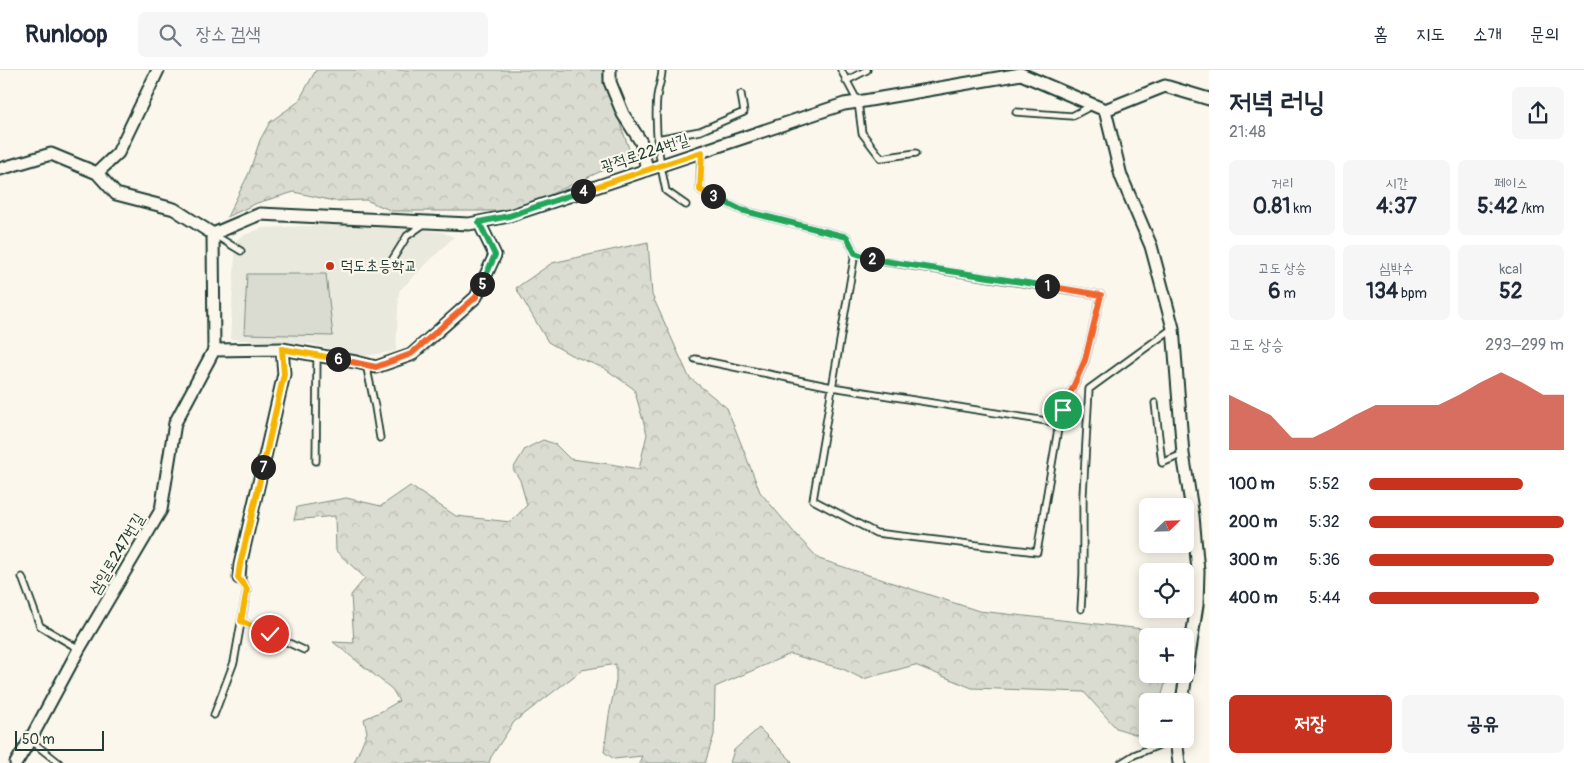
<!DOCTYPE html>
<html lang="ko">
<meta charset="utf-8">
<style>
:root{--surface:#fff;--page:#f6f6f7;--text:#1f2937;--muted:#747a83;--line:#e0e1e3;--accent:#c8321e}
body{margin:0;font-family:Pangolin,"Poor Story",sans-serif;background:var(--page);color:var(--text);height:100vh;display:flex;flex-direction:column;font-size:19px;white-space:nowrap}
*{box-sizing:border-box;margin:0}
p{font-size:16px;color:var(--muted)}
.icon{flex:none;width:28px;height:28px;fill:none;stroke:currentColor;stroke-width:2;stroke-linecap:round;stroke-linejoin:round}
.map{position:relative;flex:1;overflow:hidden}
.side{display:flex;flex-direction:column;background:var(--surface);width:375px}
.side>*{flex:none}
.needle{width:32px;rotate:67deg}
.fabs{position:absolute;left:1139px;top:428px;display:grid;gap:10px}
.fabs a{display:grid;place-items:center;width:55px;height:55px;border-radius:8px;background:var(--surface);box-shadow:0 2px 12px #0003;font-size:25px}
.scale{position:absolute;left:15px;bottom:12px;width:89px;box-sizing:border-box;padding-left:5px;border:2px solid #1f3d34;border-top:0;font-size:14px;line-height:18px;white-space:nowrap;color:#1f3d34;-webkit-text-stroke:4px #fbf7ec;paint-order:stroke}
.pin{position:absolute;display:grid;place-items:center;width:42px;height:42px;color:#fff;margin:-21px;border:2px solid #fff;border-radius:50%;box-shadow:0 1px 5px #0007}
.km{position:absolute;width:25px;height:25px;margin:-12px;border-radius:50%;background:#222;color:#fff;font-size:14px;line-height:25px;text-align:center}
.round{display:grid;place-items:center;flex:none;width:52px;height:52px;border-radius:8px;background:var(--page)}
.summary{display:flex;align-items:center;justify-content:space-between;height:85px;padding:0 20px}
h1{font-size:28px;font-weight:800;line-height:38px}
.stats{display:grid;grid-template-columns:repeat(3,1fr);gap:8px;height:85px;padding:5px 20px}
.stats div{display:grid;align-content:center;border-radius:8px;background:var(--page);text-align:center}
.stats b{font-size:21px;font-weight:800}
.stats small{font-size:14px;font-weight:400}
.stats p{font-size:14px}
.chart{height:140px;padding:10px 20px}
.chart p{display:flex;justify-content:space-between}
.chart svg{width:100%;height:90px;margin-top:5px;fill:var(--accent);opacity:.7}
.action{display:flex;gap:10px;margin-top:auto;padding:10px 20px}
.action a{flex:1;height:58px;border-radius:8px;background:var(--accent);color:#fff;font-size:20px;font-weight:800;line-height:58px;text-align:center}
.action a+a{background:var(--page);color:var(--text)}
ul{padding:0 20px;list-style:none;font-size:16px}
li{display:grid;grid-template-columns:80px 60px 1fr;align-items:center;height:38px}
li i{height:12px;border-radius:6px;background:var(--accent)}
header{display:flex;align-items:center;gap:30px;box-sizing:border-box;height:70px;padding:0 25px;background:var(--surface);border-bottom:1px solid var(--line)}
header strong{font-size:24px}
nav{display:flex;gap:28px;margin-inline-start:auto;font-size:18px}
.search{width:350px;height:45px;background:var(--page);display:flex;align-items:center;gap:12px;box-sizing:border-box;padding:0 18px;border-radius:8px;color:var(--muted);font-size:19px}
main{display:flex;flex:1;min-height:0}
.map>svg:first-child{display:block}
.built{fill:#eae9de}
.forest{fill:url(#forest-crowns);stroke:#7d8c82}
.pitch{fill:#dbdcd1;stroke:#7d8c82}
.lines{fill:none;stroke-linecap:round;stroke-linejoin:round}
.lane-casing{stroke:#1f3d34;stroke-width:9}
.street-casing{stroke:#1f3d34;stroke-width:15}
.lane{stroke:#fbf7ec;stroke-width:5.5}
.street{stroke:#fbf7ec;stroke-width:11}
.split-1-casing{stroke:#fff;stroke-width:10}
.split-2-casing{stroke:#fff;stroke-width:10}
.split-3-casing{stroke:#fff;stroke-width:10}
.split-4-casing{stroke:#fff;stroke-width:10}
.split-5-casing{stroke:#fff;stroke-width:10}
.split-6-casing{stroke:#fff;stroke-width:10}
.split-7-casing{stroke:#fff;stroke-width:10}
.split-8-casing{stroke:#fff;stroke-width:10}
.split-1{stroke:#f0652b;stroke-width:6}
.split-2{stroke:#22a559;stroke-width:6}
.split-3{stroke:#22a559;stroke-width:6}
.split-4{stroke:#f5b400;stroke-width:6}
.split-5{stroke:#22a559;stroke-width:6}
.split-6{stroke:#f0652b;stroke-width:6}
.split-7{stroke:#f5b400;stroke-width:6}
.split-8{stroke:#f5b400;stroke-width:6}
.poi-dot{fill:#c8321e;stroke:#fbf7ec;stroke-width:2}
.labels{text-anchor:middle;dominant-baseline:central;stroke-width:4.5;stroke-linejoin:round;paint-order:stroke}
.street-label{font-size:16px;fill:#1f3d34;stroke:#fbf7ec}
.poi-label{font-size:16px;fill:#1f3d34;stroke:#fbf7ec;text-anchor:start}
</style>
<header>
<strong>Runloop</strong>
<div class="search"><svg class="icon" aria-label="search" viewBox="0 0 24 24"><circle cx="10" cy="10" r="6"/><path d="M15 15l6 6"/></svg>장소 검색</div>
<nav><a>홈</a><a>지도</a><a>소개</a><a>문의</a></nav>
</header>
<main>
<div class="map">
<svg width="1209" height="693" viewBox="0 0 1209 693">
<defs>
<pattern id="forest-crowns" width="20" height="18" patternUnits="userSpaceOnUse" patternTransform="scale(1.25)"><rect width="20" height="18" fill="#dbdcd1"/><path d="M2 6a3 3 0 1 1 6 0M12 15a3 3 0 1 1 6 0" fill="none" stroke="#bcbeb4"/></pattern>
</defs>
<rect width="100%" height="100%" fill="#fbf7ec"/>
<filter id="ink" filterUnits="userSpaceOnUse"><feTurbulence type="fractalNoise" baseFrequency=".02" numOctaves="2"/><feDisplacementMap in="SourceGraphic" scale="10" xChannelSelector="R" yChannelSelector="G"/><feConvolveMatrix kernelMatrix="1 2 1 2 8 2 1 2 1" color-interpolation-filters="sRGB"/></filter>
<g filter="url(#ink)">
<!-- built -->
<path class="built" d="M348,154L442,162L454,167L399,221L396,281L365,286L311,274L230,269L236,171L240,167L262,158Z"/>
<!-- forest -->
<path class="forest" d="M316,0H603V5L632,87L534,132L507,141H392L366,130L334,131L294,122L257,133L227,147L249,103L260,70L270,52L298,32Z
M648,172L652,225L689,307L727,338L760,422L798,467L819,489L979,541L1161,561L1164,566H1148V604H1168L1160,631H1148L1147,668L1116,658L1084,622L972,618L915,595L863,609L843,599L790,584L715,617L714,665L705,693H639L642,686L614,689L604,682L609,645L616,611V594L582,600L514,652L491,687L489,693H354L367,662L364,649L382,641L399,631L392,619L333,572L354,573L351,525L365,508L336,481L335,446L294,450L297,437L346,428L381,436L410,416L456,446L511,452L527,435L520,410L513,399L525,379L543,370L555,374L570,389L610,394L639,399L647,364L634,319L604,298L571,285L548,272L516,218L552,193Z
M759,658L791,690L792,693H730L734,680Z"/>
<!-- pitch -->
<path class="pitch" d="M247,204H326L333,266L244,264Z"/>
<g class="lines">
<!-- lane casing -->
<g class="lane-casing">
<path id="lane" d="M662,0C662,9 658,18 657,27C654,59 659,90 666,121L686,135
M841,0L858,32L862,63L881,88L916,83
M846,11L867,0
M1016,42L1072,46L1093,35
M657,69L700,61L744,42L741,24
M213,164L241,181
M855,183L875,190L1101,225L1085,291L1063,340L1059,353
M389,195L407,166L424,154
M695,289L832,317L1059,353L1037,482L876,463L813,430L855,183L847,167L741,140L700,120L701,82
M366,294L375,337L380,368
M1155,333L1162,393L1183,384
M316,391L317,285
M22,507L40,556L79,579
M1081,539L1083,504V425L1089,319L1173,258
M241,551L304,580
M214,645L234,592L247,519L239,508
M30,670L59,693
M1121,693L1134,685L1174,669"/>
</g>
<!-- street casing -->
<g class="street-casing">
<path id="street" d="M610,0V12L623,44L641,72L647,100
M1105,40L1121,106L1151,176L1173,258L1183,384L1193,446L1198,501L1197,535L1182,631
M0,99L51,84L97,103L116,124L174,139L213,164L260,144L469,154L509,146L844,34L858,32L1021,4L1105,40L1165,16L1209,29
M97,103L118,83L158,0
M282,279L356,292L376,297L411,285L476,227L495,185L479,152
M214,280L282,279L284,304L240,495L239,508
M1176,669L1179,693
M16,693L30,670L79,579L161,440L175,353L214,280L213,164"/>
</g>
<!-- lane -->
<use href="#lane" class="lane"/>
<!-- street -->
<use href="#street" class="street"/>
</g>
</g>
<g class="lines" filter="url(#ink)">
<!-- split-1 casing -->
<g class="split-1-casing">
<path id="split-1" d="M1047,216L1101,225L1085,290L1063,340"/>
</g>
<!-- split-2 casing -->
<g class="split-2-casing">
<path id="split-2" d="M872,189L1047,216"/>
</g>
<!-- split-3 casing -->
<g class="split-3-casing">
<path id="split-3" d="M713,126L741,140L847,167L855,183L872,189"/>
</g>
<!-- split-4 casing -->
<g class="split-4-casing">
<path id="split-4" d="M583,121L702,82L700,120L713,126"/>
</g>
<!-- split-5 casing -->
<g class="split-5-casing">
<path id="split-5" d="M482,214L495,185L479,152L509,146L583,121"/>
</g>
<!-- split-6 casing -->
<g class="split-6-casing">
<path id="split-6" d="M338,289L376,297L411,284L476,227L482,214"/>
</g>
<!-- split-7 casing -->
<g class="split-7-casing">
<path id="split-7" d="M263,397L284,304L282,279L338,289"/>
</g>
<!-- split-8 casing -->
<g class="split-8-casing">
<path id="split-8" d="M263,397L240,495L238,508L247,519L241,551L270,564"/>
</g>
<!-- split-1 -->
<use href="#split-1" class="split-1"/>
<!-- split-2 -->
<use href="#split-2" class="split-2"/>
<!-- split-3 -->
<use href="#split-3" class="split-3"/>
<!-- split-4 -->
<use href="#split-4" class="split-4"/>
<!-- split-5 -->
<use href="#split-5" class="split-5"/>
<!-- split-6 -->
<use href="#split-6" class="split-6"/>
<!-- split-7 -->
<use href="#split-7" class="split-7"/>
<!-- split-8 -->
<use href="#split-8" class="split-8"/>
</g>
<!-- markers -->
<circle class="poi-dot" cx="330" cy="196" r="5"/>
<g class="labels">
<!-- street labels -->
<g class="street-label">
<text transform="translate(645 83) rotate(-18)">광적로224번길</text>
<text transform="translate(117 484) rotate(-59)">삼일로247번길</text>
</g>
<!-- poi labels -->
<g class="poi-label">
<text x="340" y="196">덕도초등학교</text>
</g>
</g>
</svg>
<div class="fabs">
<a><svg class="needle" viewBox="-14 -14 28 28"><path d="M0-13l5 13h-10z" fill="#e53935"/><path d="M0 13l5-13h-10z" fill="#747a83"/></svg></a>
<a><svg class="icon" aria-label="locate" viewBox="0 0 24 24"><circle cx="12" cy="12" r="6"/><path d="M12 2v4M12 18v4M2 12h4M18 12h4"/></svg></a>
<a>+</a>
<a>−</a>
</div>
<div class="scale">50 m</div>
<div class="pin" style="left:1063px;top:340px;background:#1e9e55"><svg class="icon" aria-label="arrive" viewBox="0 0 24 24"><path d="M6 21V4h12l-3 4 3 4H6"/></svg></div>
<div class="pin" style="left:270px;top:564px;background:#d93025"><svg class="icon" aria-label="check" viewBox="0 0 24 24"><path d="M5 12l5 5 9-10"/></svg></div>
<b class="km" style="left:1047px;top:216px">1</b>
<b class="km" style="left:872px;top:189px">2</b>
<b class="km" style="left:713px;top:126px">3</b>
<b class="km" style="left:583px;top:121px">4</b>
<b class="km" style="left:482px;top:214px">5</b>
<b class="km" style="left:338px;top:289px">6</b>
<b class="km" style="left:263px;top:397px">7</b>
</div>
<section class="side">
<div class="summary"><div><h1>저녁 러닝</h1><p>21:48</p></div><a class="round"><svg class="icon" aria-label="share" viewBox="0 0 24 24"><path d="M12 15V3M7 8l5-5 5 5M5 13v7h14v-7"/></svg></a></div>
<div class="stats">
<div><p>거리</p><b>0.81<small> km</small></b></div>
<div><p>시간</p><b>4:37</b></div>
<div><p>페이스</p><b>5:42<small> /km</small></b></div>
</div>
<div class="stats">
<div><p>고도 상승</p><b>6<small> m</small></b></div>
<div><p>심박수</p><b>134<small> bpm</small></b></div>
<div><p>kcal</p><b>52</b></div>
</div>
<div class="chart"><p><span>고도 상승</span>293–299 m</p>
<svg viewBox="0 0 160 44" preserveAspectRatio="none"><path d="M0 44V17L10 22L20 27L30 38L40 38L50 33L60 27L70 22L80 22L90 22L100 22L110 17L120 11L130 6L140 11L150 17L160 17V44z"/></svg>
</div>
<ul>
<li><b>100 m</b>5:52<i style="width:79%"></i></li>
<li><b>200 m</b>5:32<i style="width:100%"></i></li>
<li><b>300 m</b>5:36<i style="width:95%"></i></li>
<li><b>400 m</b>5:44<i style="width:87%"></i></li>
</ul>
<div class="action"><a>저장</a><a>공유</a></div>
</section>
</main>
